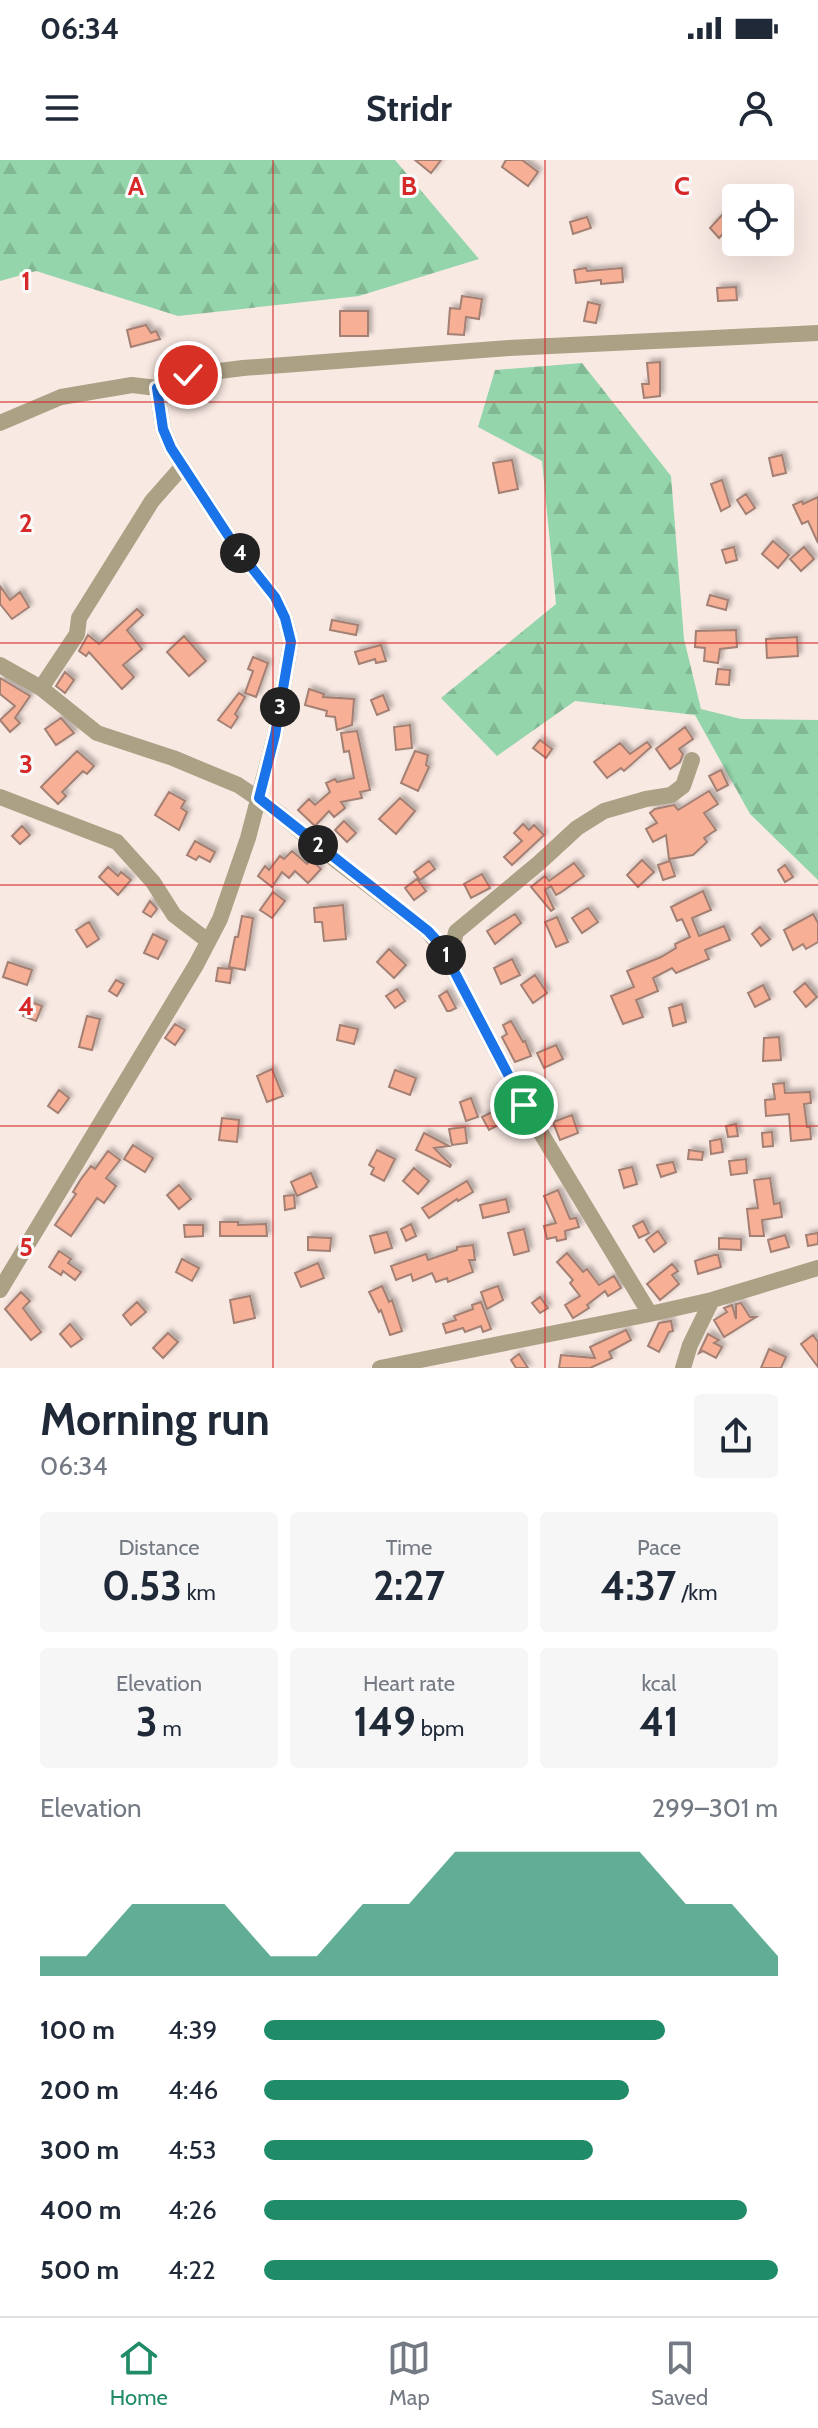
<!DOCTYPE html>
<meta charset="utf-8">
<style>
:root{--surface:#fff;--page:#f6f6f7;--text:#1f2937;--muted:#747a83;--line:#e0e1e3;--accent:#1f8b69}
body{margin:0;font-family:Cabin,sans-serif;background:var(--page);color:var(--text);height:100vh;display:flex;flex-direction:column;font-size:30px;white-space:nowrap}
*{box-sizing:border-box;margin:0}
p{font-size:26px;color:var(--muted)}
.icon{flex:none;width:44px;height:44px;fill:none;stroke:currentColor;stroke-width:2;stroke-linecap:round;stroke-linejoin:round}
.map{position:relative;height:1208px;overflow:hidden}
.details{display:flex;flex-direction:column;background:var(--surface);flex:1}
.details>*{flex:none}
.tools{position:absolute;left:722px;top:24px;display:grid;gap:16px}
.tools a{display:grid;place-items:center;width:72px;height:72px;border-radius:8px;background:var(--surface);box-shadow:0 8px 32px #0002;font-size:40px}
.pin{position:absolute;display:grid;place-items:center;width:68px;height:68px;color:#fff;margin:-34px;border:4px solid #fff;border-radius:50%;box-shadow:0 2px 8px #0007}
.km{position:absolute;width:40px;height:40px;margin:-20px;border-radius:50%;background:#222;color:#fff;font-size:22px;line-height:40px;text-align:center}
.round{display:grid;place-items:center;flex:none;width:84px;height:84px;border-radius:8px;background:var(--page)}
.summary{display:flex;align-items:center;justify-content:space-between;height:136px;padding:0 40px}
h1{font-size:44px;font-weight:800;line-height:60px}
.stats{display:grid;grid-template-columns:repeat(3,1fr);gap:12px;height:136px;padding:8px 40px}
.stats div{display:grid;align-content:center;border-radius:8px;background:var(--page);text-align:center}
.stats b{font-size:40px;font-weight:800}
.stats small{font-size:22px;font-weight:400}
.stats p{font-size:22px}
.chart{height:224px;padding:16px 40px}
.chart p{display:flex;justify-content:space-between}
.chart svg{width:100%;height:144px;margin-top:8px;fill:var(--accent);opacity:.7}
ul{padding:0 40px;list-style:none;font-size:26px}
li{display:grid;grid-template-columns:128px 96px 1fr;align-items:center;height:60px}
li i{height:20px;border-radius:10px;background:var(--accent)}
.status{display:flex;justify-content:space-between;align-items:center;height:56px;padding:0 40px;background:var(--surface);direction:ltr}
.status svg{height:22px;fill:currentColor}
header{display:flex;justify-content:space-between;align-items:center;height:104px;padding:0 40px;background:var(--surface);font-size:36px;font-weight:800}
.tabs{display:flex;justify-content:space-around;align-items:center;height:112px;border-top:2px solid var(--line);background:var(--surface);font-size:22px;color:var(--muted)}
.tabs a{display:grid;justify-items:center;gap:4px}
.tabs .selected{color:var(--accent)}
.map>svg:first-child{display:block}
.forest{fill:url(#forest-firs)}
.building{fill:#f7af96;stroke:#a38073;stroke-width:2;filter:url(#shadow)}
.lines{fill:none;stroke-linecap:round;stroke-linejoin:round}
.minor{stroke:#aba185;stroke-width:16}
.route-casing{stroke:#fff;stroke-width:16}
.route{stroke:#1a73e8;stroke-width:10}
.grid{fill:none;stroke:#d62828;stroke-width:2;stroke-opacity:0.55}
.grid-label{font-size:26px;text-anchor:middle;font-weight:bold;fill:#d62828;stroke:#fafafa;stroke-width:6;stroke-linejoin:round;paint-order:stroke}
</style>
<div class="status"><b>06:34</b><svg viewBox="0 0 49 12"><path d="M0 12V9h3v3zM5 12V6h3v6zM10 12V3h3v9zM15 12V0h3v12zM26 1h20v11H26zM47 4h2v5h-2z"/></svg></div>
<header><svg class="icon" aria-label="menu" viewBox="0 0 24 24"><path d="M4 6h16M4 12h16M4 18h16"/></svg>Stridr<svg class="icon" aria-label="person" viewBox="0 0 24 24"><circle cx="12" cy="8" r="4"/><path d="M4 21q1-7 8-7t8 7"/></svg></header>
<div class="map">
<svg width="818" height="1208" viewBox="0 0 818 1208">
<defs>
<pattern id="forest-firs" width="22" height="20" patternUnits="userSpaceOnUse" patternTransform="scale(2)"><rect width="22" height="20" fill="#94d5ab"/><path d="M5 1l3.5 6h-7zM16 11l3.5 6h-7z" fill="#81b793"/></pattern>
<filter id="shadow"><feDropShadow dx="3.5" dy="-3.5" stdDeviation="2" flood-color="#0004"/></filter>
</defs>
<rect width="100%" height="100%" fill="#f9e9e3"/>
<!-- forest -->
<path class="forest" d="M0,0H395L479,99L359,136L178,156L36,111L0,121Z
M582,203L671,316L684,479L701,549L741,559L818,560V720L750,654L695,555L575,541L497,596L441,538L556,444L542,301L478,267L495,210Z"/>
<!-- building -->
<path class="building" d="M415,0H441L431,13Z
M506,0H522L538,12L528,26L502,7Z
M736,40V60L719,78L710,68Z
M587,57L591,68L573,74L570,62Z
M586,108L587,111L622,108L623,122L601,124V120L576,123L574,110Z
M736,127L737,140L718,141L717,128Z
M462,136L482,139L479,159L466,157L464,175L448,174L450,148L460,149Z
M588,142L600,145L596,163L584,161Z
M340,151H368V176H340Z
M146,165L151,173L156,171L160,179L131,187L127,170Z
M660,202V236L644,238L642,224H649L647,203Z
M782,295L786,313L773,316L769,298Z
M512,300L518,329L499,333L493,303Z
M722,320L730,346L721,351L711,324Z
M746,334L755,348L746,354L737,340Z
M818,337V383L808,361L802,364L793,345L802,341L803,344Z
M773,381L789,395L778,408L762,394Z
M734,387L737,400L726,403L722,390Z
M804,387L814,399L801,411L790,399Z
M0,426L10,440L20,432L29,447L12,459L0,444Z
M710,435L728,440L726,450L707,445Z
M137,449L143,455L127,470L142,489L123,505L134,517L122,529L89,492L86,496L79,491L88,475L99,484Z
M332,460L358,465L356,475L330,470Z
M736,470L737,487L720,489L718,503L704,501L705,488L695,487L696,471Z
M184,476L206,501L189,516L167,492Z
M797,477L798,496L767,498L766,479Z
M381,485L386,501L376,503L375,499L359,504L355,492Z
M253,497L268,503L256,537L245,533L253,511L248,509Z
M718,509L730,510L729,525L716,524Z
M65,512L74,520L65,533L56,526Z
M0,518L30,536L15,558L20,563L10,572L0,560L15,546L0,534Z
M309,529L324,534L323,537L354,539L352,565L337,570L335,557L326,556L327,551L305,545Z
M239,533L245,537L235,554L238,557L231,568L218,560Z
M383,535L389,550L377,555L371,540Z
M61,558L74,573L56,585L45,569Z
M410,565L412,588L396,590L394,567Z
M685,567L693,579L679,589L683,594L680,602L670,609L656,589Z
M357,571L370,630L360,632L362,638L341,642L345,648L334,657L329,651L315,666L298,650L309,639L315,645L330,632L326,623L335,619L337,622L354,618L349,591L344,592L341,573Z
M540,580L552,589L546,598L533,588Z
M647,582L651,587L624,611L621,608L607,618L594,602L620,583L630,594Z
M77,591L94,606L87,614L83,611L62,632L66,636L58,644L41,627Z
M415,591L428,595L426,605L429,607L418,631L401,623Z
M721,610L728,625L717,631L709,616Z
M709,631L718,644L704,653L716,670L704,678L707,682L693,695L669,699L666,675L653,682L646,669L657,663L650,653L655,649L674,645L678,650Z
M169,632L185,641L181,648L187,652L179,670L155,655Z
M400,638L415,651L396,674L379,659Z
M344,661L356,673L347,682L335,670Z
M523,664L529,670L534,665L544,675L512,705L504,697L522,681L514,673Z
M22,666L30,675L20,684L12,676Z
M195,681L215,692L210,702L199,696L196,700L187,695Z
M292,691L307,704L311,700L321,709L308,723L295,711L289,718L282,712L272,727L258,716L265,706L269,710L280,696L284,699Z
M642,700L654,712L638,727L627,715Z
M429,701L435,709L420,720L414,712Z
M670,701L675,716L663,720L658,705Z
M574,703L584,716L560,733L556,735L551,726L545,730L554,749L551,751L531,727L545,716L549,721Z
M785,705L793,717L785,722L778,710Z
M108,707L118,716L121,712L131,720L118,735L99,717Z
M482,714L490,728L471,738L464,724Z
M417,719L426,731L414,740L405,728Z
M703,731L711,750L692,758L699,776L724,766L730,780L705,790L709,799L676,813L672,808L653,818L658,831L636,840L643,857L623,864L611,836L634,827L627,811L661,797L676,788L675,784L690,777L682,759L677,761L671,747Z
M273,732L285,741L272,758L260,750Z
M150,741L157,749L151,757L143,752Z
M343,745L346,779L324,781L322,762H315L314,748Z
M588,748L598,762L582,773L572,758Z
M515,754L521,763L495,784L487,771Z
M813,754L818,763V782L806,789L803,784L793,790L784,770Z
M242,756L253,758L245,810L229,807L235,777H238Z
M557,757L568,782L556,787L545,762Z
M89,762L99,779L87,787L76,770Z
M760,767L770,779L761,786L752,774Z
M153,774L167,781L158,799L144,793Z
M389,789L406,805L394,818L377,802Z
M512,799L520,815L501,824L494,808Z
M8,802L32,810L27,825L3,817Z
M218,808L232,809L230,823L216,821Z
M535,815L547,833L533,843L521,825Z
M116,820L124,824L117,836L109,831Z
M805,823L817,837L806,847L794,832Z
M763,825L770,839L755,847L748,833Z
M397,829L405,841L395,848L386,836Z
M447,831L456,848L450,851H447L439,836Z
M29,841L42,846L36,861L23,856Z
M682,844L686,862L673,866L669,848Z
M87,856L100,859L92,890L79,887Z
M511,861L523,882L525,881L531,896L515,902L502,877L507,874L503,865Z
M175,864L185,870L175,885L165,878Z
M340,865L358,869L354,884L337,880Z
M779,877L781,900L763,901L764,878Z
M556,885L563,899L544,908L537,893Z
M272,909L283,936L267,942L257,916Z
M395,910L416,918L410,935L389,927Z
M784,923L785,933L810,932L811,943L804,944L807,967H810L811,979L791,981L789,954L766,956L765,940L775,939L773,924Z
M59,930L69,938L58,953L48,946Z
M471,938L478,957L466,961L460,942Z
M492,952L498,965L489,970L482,957Z
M572,955L578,973L560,980L553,962Z
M222,958L239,960L237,982L219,980Z
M736,964L738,976L728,977L726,966Z
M465,967L467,983L452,985L449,969Z
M772,972L773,986L763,987L762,973Z
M424,973L449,986L434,988L451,1005L450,1007L416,990Z
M721,979L723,992L711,994L710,981Z
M133,985L153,998L145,1012L124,999Z
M377,990L395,999L384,1021L371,1014L374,1008L369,1005Z
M689,990L703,992L702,1000L688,999Z
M108,991L120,1000L106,1018L116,1026L104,1043L97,1038L71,1076L55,1065L76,1034L73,1032L81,1019L91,1006L95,1009Z
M746,999L747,1013L731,1015L729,1001Z
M673,1002L676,1012L661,1017L657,1005Z
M632,1007L637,1024L624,1028L619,1010Z
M414,1008L429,1021L418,1034L403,1021Z
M311,1013L317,1027L297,1036L291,1022Z
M770,1018L774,1044L780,1043L782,1057L762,1060L764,1076H750L747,1049L758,1048L754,1020Z
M467,1021L473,1032L458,1041L457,1039L429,1058L422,1048Z
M179,1025L191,1039L179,1049L167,1035Z
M558,1030L570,1059L576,1058L579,1067L565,1071L566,1079L557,1081L556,1077L547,1079L544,1066L556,1063L544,1036Z
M294,1035L295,1048L285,1050L284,1036Z
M506,1039L509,1052L483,1058L480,1045Z
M643,1061L649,1073L639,1078L633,1066Z
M220,1062H238V1065L266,1064L267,1076H220Z
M411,1064L416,1076L406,1081L401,1069Z
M184,1065H203V1076L185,1077Z
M524,1069L529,1091L514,1095L508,1073Z
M658,1071L666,1083L654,1092L646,1080Z
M387,1072L392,1088L375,1093L370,1076Z
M818,1073V1084L808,1086L806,1075Z
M785,1075L789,1087L771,1092L768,1080Z
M308,1077L331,1078L330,1091L308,1090Z
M719,1078L741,1079V1090L719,1089Z
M473,1085L475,1100H469L473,1112L448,1122L447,1118L436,1122L432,1113L413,1121L411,1114L396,1120L391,1106L426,1094L428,1100L457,1090V1087Z
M59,1091L71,1099L68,1103L81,1112L75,1120L63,1111L61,1115L49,1107Z
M567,1093L583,1112L587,1109L599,1125L614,1116L621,1128L608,1136L605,1131L587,1145L589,1148L573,1158L565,1145L580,1136L570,1123L573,1120L557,1102Z
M714,1095H718L721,1107L698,1114L695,1101Z
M182,1099L199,1108L192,1121L176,1112Z
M318,1103L324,1118L301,1127L295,1113Z
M672,1104L678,1111L672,1115L679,1124L660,1140L647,1124Z
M382,1126L389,1142L392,1140L402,1171L390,1175L381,1150L379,1152L369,1132Z
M498,1126L503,1140L487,1149L481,1132Z
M21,1132L30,1141L23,1148L41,1172L31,1180L5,1149Z
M250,1136L255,1158L234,1163L230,1140Z
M540,1137L548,1148L540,1153L532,1143Z
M137,1142L146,1152L131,1165L123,1155Z
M481,1142L491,1169L483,1172L481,1166L465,1172L463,1168L446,1173L443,1164L456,1160L454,1156L473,1149L472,1145Z
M741,1143L750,1157H756L724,1177L714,1160L727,1152L724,1148L732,1145L736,1159V1144Z
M671,1161L673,1171L669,1172L659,1192L648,1186L659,1163Z
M70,1164L82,1179L71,1187L60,1174Z
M626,1170L631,1180L609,1192L612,1198L590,1208H559L561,1195L595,1198L590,1187Z
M168,1173L178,1182L163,1198L153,1188Z
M708,1174L719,1180L714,1183L722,1187L716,1198L703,1191L699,1193Z
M813,1175L818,1182V1207L801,1184Z
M769,1189L786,1197L781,1208H761Z
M519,1194L528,1208H516L511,1200Z"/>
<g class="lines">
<!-- minor -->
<path class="minor" d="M0,263L61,237L132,225L157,228L188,215L243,208L509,188L818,173
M0,505L41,528L97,573L173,598L238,625L276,651L338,702L428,771L445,794L524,945L650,1154
M41,528L77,474L79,458L152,341L182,307
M0,637L117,682L153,722L174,755L208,781
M449,802L456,772L539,703L577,668L604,651L646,639L671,635L683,626L692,600
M0,1130L196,805L220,759L248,678L275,575L291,482L285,458L275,437L237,389L171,288L163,269L157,228
M380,1208L650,1154L712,1140L818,1108
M683,1208L690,1185L712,1140"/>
</g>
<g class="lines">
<!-- route casing -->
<g class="route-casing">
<path id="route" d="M188,215L157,228L163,269L171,288L237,389L275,437L285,458L291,482L275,575L259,638L428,771L440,784L524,945"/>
</g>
<!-- route -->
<use href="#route" class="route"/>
</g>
<!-- grid -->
<path class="grid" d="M273,0V1208M545,0V1208M0,242H818M0,483H818M0,725H818M0,966H818"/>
<g class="grid-label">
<text x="136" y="35">A</text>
<text x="409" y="35">B</text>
<text x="682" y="35">C</text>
<text x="26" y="130">1</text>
<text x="26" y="372">2</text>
<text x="26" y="613">3</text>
<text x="26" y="855">4</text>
<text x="26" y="1096">5</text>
</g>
</svg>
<div class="tools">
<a><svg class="icon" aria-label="locate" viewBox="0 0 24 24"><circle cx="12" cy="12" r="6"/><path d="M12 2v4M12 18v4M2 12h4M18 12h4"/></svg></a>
</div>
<div class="pin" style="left:524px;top:945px;background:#1e9e55"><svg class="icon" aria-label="arrive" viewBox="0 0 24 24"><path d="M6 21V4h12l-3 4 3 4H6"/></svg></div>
<div class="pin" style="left:188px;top:215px;background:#d93025"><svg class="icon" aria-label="check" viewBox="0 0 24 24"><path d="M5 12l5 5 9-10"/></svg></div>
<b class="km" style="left:446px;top:795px">1</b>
<b class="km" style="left:318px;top:685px">2</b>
<b class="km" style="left:280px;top:547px">3</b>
<b class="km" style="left:240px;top:393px">4</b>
</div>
<section class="details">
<div class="summary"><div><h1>Morning run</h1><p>06:34</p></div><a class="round"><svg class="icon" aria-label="share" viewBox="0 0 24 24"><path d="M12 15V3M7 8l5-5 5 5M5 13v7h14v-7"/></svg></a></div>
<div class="stats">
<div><p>Distance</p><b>0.53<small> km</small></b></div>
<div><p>Time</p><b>2:27</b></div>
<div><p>Pace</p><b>4:37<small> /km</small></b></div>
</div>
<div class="stats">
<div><p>Elevation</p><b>3<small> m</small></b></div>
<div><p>Heart rate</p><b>149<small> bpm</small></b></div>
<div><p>kcal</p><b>41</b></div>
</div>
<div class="chart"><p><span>Elevation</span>299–301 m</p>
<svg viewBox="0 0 160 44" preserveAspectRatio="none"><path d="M0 44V38L10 38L20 22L30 22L40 22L50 38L60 38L70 22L80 22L90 6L100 6L110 6L120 6L130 6L140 22L150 22L160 38V44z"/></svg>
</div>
<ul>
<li><b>100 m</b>4:39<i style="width:78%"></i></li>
<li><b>200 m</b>4:46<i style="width:71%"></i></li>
<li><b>300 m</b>4:53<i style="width:64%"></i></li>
<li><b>400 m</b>4:26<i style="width:94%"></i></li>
<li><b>500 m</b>4:22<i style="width:100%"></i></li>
</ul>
</section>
<nav class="tabs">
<a class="selected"><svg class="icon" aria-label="home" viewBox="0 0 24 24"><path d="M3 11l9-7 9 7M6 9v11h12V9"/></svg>Home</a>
<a><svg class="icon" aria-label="map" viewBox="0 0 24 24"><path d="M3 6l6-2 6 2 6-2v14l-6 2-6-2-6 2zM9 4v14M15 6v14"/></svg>Map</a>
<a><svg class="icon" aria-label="saved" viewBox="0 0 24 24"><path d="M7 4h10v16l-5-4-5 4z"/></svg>Saved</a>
</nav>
